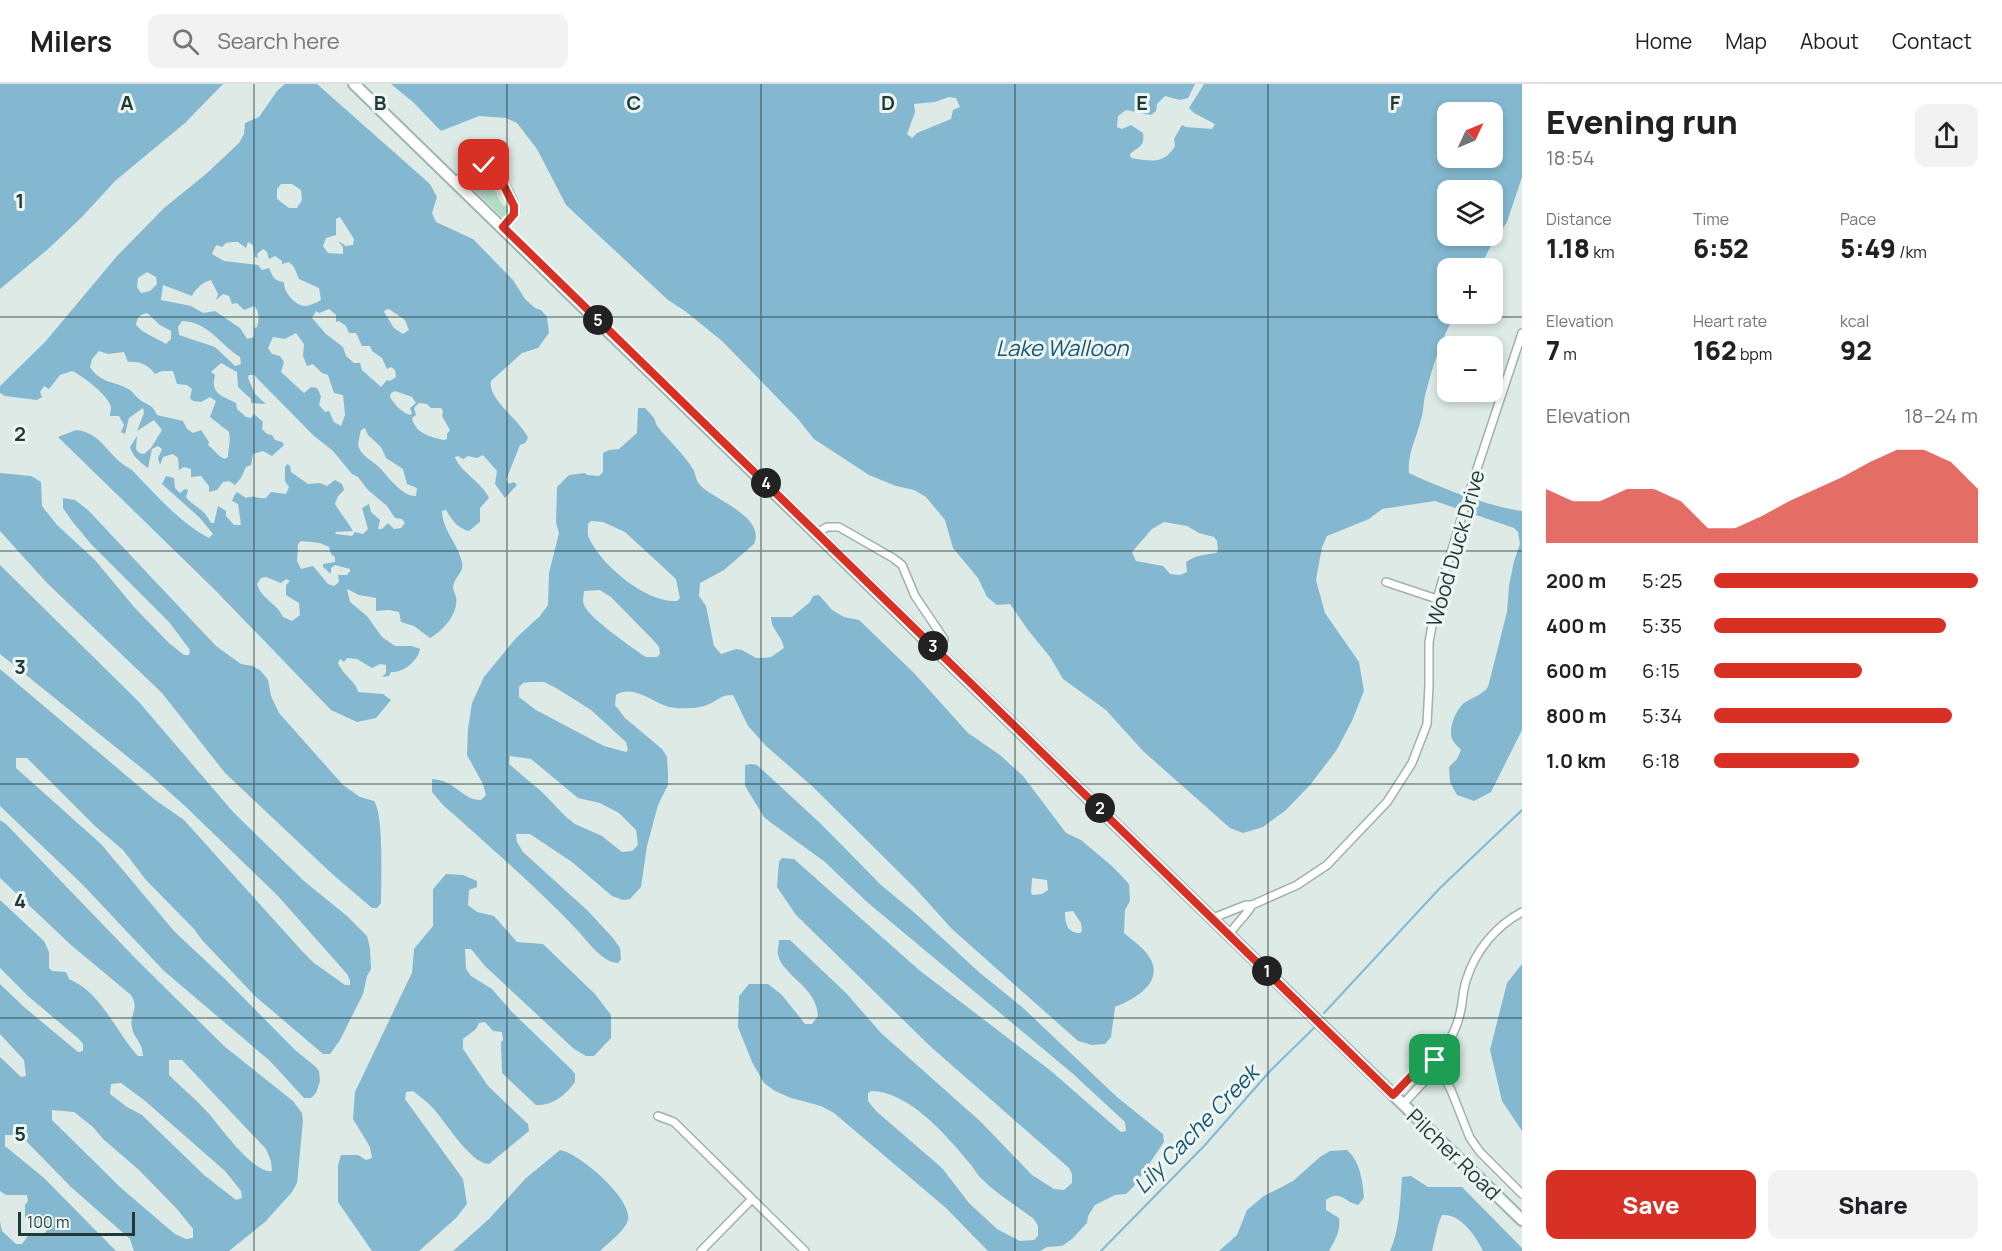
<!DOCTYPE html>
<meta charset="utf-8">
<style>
:root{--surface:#fff;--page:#f2f2f2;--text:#202124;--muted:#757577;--line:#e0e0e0;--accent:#d93025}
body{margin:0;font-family:Manrope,sans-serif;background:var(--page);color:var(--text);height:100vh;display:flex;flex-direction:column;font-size:22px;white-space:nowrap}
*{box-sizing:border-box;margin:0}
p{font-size:20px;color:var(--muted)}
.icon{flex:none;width:33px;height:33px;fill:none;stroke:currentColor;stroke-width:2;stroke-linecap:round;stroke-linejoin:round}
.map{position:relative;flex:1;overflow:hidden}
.drawer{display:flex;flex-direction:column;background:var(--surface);width:480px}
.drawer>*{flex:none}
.needle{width:39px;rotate:46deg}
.controls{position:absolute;left:1437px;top:18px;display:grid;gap:12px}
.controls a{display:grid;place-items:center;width:66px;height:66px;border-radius:12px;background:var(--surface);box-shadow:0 3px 9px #0003;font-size:30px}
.scale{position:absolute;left:18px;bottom:15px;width:117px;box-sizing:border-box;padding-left:6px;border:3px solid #1f3936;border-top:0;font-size:16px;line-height:21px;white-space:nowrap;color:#1f3936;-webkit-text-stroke:4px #eef6f3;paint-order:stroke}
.pin{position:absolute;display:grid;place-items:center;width:51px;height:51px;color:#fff;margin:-26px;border-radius:12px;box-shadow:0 3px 9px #0006}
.km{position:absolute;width:30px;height:30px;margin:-15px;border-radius:50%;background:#222;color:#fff;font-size:16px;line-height:30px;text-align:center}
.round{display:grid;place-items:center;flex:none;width:63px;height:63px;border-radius:12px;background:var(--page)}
.head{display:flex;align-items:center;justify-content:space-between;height:102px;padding:0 24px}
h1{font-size:33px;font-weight:800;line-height:45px}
.figures{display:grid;grid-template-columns:repeat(3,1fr);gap:9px;height:102px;padding:6px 24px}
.figures div{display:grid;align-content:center}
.figures b{font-size:26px;font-weight:800}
.figures small{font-size:16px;font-weight:400}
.figures p{font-size:16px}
.chart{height:168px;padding:12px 24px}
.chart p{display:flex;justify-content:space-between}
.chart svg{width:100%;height:108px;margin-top:6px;fill:var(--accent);opacity:.7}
.action{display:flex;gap:12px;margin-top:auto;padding:12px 24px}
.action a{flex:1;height:69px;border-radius:12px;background:var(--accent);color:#fff;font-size:24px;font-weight:800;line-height:69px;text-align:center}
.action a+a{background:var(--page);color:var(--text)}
ul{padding:0 24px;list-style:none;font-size:20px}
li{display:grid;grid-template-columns:96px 72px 1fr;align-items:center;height:45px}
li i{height:15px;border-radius:8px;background:var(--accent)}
header{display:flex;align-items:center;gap:36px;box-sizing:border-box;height:84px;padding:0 30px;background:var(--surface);border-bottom:2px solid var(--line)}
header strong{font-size:28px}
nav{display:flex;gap:33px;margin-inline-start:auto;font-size:21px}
.search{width:420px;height:54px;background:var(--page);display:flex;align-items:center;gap:15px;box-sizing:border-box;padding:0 21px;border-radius:12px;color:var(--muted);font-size:22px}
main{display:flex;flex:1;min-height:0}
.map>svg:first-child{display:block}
.green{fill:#b5dcc6}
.water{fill:#84b8d1;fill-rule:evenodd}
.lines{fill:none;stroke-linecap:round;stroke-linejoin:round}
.stream{stroke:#84b8d1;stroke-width:2}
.street-casing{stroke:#a0b1ae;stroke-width:10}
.secondary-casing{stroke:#9db5b1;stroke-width:14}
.street{stroke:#fff;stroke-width:7}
.secondary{stroke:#fff;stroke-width:10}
.route-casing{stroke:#fff;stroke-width:12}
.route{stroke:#d93025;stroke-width:8}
.grid{fill:none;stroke:#1f3936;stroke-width:1.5;stroke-opacity:0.55}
.labels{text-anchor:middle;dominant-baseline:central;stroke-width:6;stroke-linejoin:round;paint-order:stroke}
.street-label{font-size:21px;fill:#1f3936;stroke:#eef6f3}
.water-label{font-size:22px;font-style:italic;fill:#195675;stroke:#eef6f3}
.grid-label{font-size:20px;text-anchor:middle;font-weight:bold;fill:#1f3936;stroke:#eef6f3;stroke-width:6;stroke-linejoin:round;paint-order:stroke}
</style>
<header>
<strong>Milers</strong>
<div class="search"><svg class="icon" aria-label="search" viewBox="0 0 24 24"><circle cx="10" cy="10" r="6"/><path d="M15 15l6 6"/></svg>Search here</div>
<nav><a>Home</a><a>Map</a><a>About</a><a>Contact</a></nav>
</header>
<main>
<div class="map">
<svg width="1522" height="1167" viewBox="0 0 1522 1167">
<rect width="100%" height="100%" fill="#ddeae6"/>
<!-- green -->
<path class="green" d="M482,84V92L491,100L503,122L510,120L511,127L508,132L503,134L466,98L470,88Z"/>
<!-- water -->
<path class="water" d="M0,0H223L185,39L115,97L82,133L47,166L0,205Z
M285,0H317L430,100L437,113L432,129L436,138L473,155L513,196L525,215L535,224L541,226L547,233L549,249L538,264L522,269L491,297C487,315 521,337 528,354L525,359L520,361L506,396L509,400L514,398L517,401L505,414L495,400L497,387L483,371L477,374L468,372L463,375L458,372L455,373C460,388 482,398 489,414L480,424V438L469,447C457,444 452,436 446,426L442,427C442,445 458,460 462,478C464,488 457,491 454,499C452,505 454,507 456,513C459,529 443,547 430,554L414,542L401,538L399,528L389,526L376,527V514L359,511L347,505L350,518L367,532L382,553L395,562H412L420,565C418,577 403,589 391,588L389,592L382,593L386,589V581L380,580L372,584L357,575L347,574L344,578L340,575L338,579C343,591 357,599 358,608L383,610L391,616L376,634L357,638L331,626L214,505L58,353L76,346C98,348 106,366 120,378C123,381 128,383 132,386C155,410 179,438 209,454L213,450L200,434L162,400L166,392L174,394L175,404L180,409L185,405L188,406L186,413C193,423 203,423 211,439H214L218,422L226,427V432L234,441H241L238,420L232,417L234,412L237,408L246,414C254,411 258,415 266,414L271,408L286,410L289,403L285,397V383L287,380L290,382L291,388L308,400L320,399L327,402L335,396L342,400L344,406L338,412L335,420C341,430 348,438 353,447L335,448L336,450L352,452L355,448L363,450L368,445L362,424L369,420L371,428L380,436L378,445H382L388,439L394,445L401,444L405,439L402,435L395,434L387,422L368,406L358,393L352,390L333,367L313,351L254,291H249L248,294L255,310L266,320L251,319V315L238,303L237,288L221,279L211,288L215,291C210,310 222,312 236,319L237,325L246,333L251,334L254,330L263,338L262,345L267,350L272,351L275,356L282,358L284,361L272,372L263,367L253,370L251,381L246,383L241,394L235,401L229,397L223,398L217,406L209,408V402L201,392L191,393V385L184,383L179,386L178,374L173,370L163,373L160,381L158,374L162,365L158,362L152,365L148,384C140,378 133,373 130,363L137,352L136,365L139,369L144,370L151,364L162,346L154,336L137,347L144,329L143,324L129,334L125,350L121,348L124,341L119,332H110C110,329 111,326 111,323C108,311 83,292 72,287L60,291L49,305L44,302L40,308L42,313L37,316L5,312L0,309V302L45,258L117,172L164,124L206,90L239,59L244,50L245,39L259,33L277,7ZM281,100H292L301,106L302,116L297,124H289L277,115V105ZM340,133L354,155L353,161L346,162L338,157L343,163V170L328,169L323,162L326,154L336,151V135ZM233,158H238L246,164L248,158L253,161L255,173L258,174L257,170L263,165L267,168L269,175L275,172L282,177V180L289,178L294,183L299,195L319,204L321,216C317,218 311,221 306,222C296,223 283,208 284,198C274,197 273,193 269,184L262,186L258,181L224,177L212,170L215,163L217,161L222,163L226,159ZM147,188L156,193L157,200L150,207L141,209L137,203L138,194ZM211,196L218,210L216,216L223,210L229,212L232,220L237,219L244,226L254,222C260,228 259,235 257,243L254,244V253L247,255L240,244L215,227L203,229L191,222L161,216L163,201L192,212C195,205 203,198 211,196ZM329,225L336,231V238L339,237L346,242L349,249H356L362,262H370L372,267L382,274L387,285L391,283L395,286L396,293L390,297L387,296L381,303L362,286L360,279H354L346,272L343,263L326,250L312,234L316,227L319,229ZM389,225L405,236L409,246L403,250L394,244L384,228L385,226ZM147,229L160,241L171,247V255L166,260C157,254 142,249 136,241C137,233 140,231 147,229ZM182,237C209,238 219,260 240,273L241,280L235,282L215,263L179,251L178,243ZM296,249L304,260L303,272L307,282L313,280L322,289L328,291L334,309L343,311L345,331L341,342L334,338L329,327L325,328L319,321L321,312L317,304L311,303L304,309L281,288L284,278L280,272L272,270L268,264L273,253L285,255ZM99,267L108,270L124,268L128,278C140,277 148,281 155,290L162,287H173L177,300L187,301L192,305L190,314L193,317L201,318L210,313L216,317L210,333L229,348C231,358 228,364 228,373L225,375C217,372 215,366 208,361L209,358L201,346L193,349L187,345L183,337L157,331C152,320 149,322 140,316C136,313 134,309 130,306C113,296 101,300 90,283L92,275ZM395,307L412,313L416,319L410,324L412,329L410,331C401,328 395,321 390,313L391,309ZM419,319L427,320L431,324H441L443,327L442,332L450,346L447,350V355L444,356C430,353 415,349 412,334L416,331L414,324ZM365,344L368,351L381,363L386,374L403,385L407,400L417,404L416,412C403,413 388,393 380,384C373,377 363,373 359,364C357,359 360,352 361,346ZM301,457L320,459L329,463L331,470L335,473V478L323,480V483L331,490V484L335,481L350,485V487L347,491H338L339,498L334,502L328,500L313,482L301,485L297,477L298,460ZM266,493L281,499L286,495L290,497L286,501V511L299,519L300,531L292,537L283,533C276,518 262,516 257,500L261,494Z
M391,0H1195L1188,14L1180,16L1165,12L1157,20L1156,27L1151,31L1126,26L1118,32L1117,43L1122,45L1131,41L1143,49C1145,63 1139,62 1130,70L1131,74C1150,77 1164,81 1175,62L1174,55L1182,41L1186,43L1212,45L1215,40L1194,29L1189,24L1204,0H1522V93L1507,138L1491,162L1479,184H1448V230H1455C1442,254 1433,281 1426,308C1423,317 1424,326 1421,335C1417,354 1407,369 1409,389C1441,404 1487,422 1522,427V646L1491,708L1474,717L1457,711L1450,698L1449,683L1457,675L1461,666C1458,663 1454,659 1452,655C1448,644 1456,626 1464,619C1473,613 1482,611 1488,603L1507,528L1509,502L1514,477L1520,460L1518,448L1514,444L1435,417L1382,425L1369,435L1327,452L1322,463L1316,496L1325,529L1359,578L1364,607L1352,637L1336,667L1310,701L1286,726L1263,743L1243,749L1230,744L1143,667L1106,626L1063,595L1050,573L1028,546L1010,520L997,521L987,513L978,494L953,464L945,436L926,413L914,406L896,402L869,391L814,355L798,335L722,257L685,227L668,216L566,121L537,65L517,39L506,34L479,32L441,47L414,19ZM949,13L956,14L960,23L953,26L951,35L917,49L912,54L907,50L915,28L914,20L935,18ZM1448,28H1492V74H1448ZM1448,106H1492V152H1448ZM1164,438L1187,442L1199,449L1214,453L1217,457L1218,467L1216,469C1204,471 1196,471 1186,478L1187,488L1180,491L1170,490L1163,482L1136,477L1132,468L1152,445Z
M638,324H645L654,334L657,342C668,356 684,370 693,385C696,391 696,398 701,402C715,416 766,433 754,460L724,486L700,499L699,512L706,522L714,562L721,570L736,565L742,566L756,574H762L771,573L784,564C782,551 771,546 771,533H792L810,518L813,512L819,511L832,526L844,533L859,536L914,589L968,649L1000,671L1023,692L1066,749L1081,756L1113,783L1129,800L1130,817L1125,826L1124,849C1132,856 1146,865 1151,876C1163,900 1133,916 1115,923L1111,953L1105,960L1092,961L1078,957L952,845L915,804L812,702L766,662L748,642L733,611C720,611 719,616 707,621C698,625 679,625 669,623C653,619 634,600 616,611L615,621L625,634L662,665L667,673L668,689V701L658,721L647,762L641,803L630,815L623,816L612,812L572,778L530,750H516L517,758L523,768L588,827L613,854L620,864L621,875L618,879C603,879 588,858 579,848C537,803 489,762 443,721L432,708V695C456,696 461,716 481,716L486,711L483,700L467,671L468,645L472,619L484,593L516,554L540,532L548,521L549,489L559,449L556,439L557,403L569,391L585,389L587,391L599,392L603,388V369L609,366L619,365L637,349ZM591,437L603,438L625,448L676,495L680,514L677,517C646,519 601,481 589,454C587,450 588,444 588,440ZM600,506L611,513L655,558L659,563L660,570L657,573H646L641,570C629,561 589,534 584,521C582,517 584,511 584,507ZM530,598H544L556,604L591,626L626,658L628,666L626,668L604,662L536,626L519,613V603L523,599ZM510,672L531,675L578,714L600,719L619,729L636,746L638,761L632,767L622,768L602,752L575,740L565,732L543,709L509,680ZM1032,794L1047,796L1048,806L1042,810L1033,811L1031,809ZM1073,827L1081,839L1082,847L1080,849C1067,849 1065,839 1065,828Z
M0,389L31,392L41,398L42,422L57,441L95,476L134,523L169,559L184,571H189L190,566L169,538L91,460L72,437L63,424V414L75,416L88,426L216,562L241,580L253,582L261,587L268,596L271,612L279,629L343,701L360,713L374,717C384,731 381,798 381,819L377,824H372L330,788L225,689L162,609L47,499L0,447Z
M0,481L139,618L234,729L304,797L347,832L367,852L370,864L371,885L367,892L363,910L340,956L330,970H323L255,912L202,856L194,845L146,796L123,766L96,743L27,674H16V684L101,760L174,847L225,895L295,966L316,983L319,987L320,997L316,1009L311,1014H304L270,977L164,887L82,800L0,722V585L154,715L184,736L302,867L314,879L345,901H350V896L347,890L278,812L185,722L149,690L0,570Z
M751,680L757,681L821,740L881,801L916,830L980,889L1022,923L1117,1013L1163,1050L1164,1058L1134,1102L1126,1110L1115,1111L1095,1121L1088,1132L1087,1139L1072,1155L1062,1162L1047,1163L1040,1167H988L946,1124L834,1029L821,1022L791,1014L775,1007L764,999L752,978L738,943L739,912L749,900H768L782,911L805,940H812L818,932C817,903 783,892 778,871C777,867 779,860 779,856H790L846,909L881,949L981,1038L1032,1091L1054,1105L1064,1106L1072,1099V1090L1069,1084L931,963L796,831L777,803L779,778L782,774L794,775L919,886L1051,987L1121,1048L1126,1047L1125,1038L1072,989L867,818L825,778L770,738L764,733L745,702V681ZM871,1007C909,1007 948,1053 971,1081C975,1086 978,1092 983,1096C998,1111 1017,1122 1034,1135L1038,1142V1152L1034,1156L1020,1157L997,1145L969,1119L942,1084L876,1027L868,1017V1009Z
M0,736L6,740L137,876L224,962L293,1017L302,1029L303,1037L297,1099L292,1108L265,1138L229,1167H134L130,1155L71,1103L27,1058L16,1051H5V1062L44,1094L116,1167H0V1138L2,1147L16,1160H22L30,1149H45L47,1146V1141L32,1138L25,1133V1121L28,1117L27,1111H6L0,1107V973L21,993L26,992L24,976L0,950V900L24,923L78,968L83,967V960L79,955L28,912L0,884V816L44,857L49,868V884L52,887L66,888L69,895C102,909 115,947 138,972H143C142,956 134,955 132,944C129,930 140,925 131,911L71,861L0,794ZM169,976H182L266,1065L271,1077L272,1087C254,1090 221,1044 210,1031C198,1017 182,1004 169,991ZM121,999L144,1016L225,1087L241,1107L242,1114L236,1116L204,1091L142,1031L127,1023L110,1010L111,1000ZM52,1026L74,1028L93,1043L103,1055L139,1086L177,1125L193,1145V1154L186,1155L175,1150L163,1140L120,1103L52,1036Z
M446,790L463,791L477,797V803L469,806L468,821L477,828L494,832L517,858L543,860L595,910L611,931V954L594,972H586L574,965L485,882L471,865H465L466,885L471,892L492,905L512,928L572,986L575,990V998C566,1011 552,1022 536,1021L502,989L501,958L503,956L502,948L493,947L485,938L479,939L476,945L463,955V965L488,1002L528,1040L529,1047L489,1080C470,1080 445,1036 431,1022C426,1017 419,1012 413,1007L406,1008L405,1015L463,1095L467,1120L456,1134L419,1167H372L338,1118V1081L341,1071H358L366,1076L372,1074L370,1063L353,1035L355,1008L408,897L412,889L414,865L433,842V805Z
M1522,880V1047L1502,1017L1490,966L1507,899Z
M560,1066C579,1069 633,1115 628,1136C625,1147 608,1159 600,1167H453L489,1135L525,1095Z
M1347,1066C1360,1077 1363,1098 1364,1114L1358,1121C1346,1119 1340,1105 1326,1116V1126L1339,1134C1341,1147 1335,1156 1329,1167H1219L1237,1151L1247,1126L1264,1112L1293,1097L1320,1073L1330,1067Z
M1411,1092L1428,1103H1462L1522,1164V1167H1483C1476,1152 1460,1129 1442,1131C1437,1141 1435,1156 1432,1167H1390C1400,1145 1400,1118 1402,1093Z"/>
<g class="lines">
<!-- stream -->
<path class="stream" d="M1324,929L1440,804L1522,726
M1101,1167L1205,1061L1271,986L1314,944"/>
<!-- street casing -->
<g class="street-casing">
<path id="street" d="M455,98C462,93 469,83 477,81C493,78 518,115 515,129C513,134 507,139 503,143
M817,449L827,443H839L893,474L902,481L915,512L944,555L939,568
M1386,498L1437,515
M1213,834L1246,821H1252L1297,801L1327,781L1387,718L1412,679L1427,640L1429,601V558L1437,515L1469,409L1522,249
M1230,850C1236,839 1246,832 1252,821
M1435,976L1451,1006L1470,1054L1480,1068L1522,1110
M1393,1011L1421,982L1430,981C1445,966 1457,947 1461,925C1463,915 1463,904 1467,894C1476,866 1496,842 1522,828
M1403,1020L1431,990L1430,981
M658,1032L674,1038L805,1167
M701,1167L752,1115"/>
</g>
<!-- secondary casing -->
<g class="secondary-casing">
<path id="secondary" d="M354,0L1522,1136"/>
</g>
<!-- street -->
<use href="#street" class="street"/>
<!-- secondary -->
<use href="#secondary" class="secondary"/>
</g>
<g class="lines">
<!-- route casing -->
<g class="route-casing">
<path id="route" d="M484,81L499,92L514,122V130L503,143L1393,1011L1421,982L1430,981L1435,976"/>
</g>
<!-- route -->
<use href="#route" class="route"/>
</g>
<!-- grid -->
<path class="grid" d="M254,0V1167M507,0V1167M761,0V1167M1015,0V1167M1268,0V1167M0,233H1522M0,467H1522M0,700H1522M0,934H1522"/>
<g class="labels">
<!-- street labels -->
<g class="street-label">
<text transform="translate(1455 464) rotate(-74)">Wood Duck Drive</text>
<text transform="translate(1454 1070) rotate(44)">Pilcher Road</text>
</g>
<!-- water labels -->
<g class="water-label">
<text x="1062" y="264">Lake Walloon</text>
<text transform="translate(1196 1045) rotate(-46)">Lily Cache Creek</text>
</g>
</g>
<g class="grid-label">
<text x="127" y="26">A</text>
<text x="380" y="26">B</text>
<text x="634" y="26">C</text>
<text x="888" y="26">D</text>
<text x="1142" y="26">E</text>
<text x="1395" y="26">F</text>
<text x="20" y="124">1</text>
<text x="20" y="357">2</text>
<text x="20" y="590">3</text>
<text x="20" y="824">4</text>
<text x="20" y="1057">5</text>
</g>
</svg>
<div class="controls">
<a><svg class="needle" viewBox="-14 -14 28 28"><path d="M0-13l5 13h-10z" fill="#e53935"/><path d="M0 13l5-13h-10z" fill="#757577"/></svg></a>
<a><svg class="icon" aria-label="layers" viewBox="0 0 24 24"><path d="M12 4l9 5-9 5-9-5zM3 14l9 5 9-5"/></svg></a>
<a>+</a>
<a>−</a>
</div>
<div class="scale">100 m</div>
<div class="pin" style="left:1435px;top:976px;background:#1e9e55"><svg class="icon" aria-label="arrive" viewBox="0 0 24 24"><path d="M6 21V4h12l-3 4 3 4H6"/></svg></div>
<div class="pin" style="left:484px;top:81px;background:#d93025"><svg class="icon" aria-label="check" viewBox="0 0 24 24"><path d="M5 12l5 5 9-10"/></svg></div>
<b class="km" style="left:1267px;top:887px">1</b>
<b class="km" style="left:1100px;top:724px">2</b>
<b class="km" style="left:933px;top:562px">3</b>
<b class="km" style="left:766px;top:399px">4</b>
<b class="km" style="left:598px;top:236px">5</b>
</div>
<section class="drawer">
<div class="head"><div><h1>Evening run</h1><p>18:54</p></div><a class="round"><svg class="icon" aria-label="share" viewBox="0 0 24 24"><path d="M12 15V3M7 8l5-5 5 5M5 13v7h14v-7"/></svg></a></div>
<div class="figures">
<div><p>Distance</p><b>1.18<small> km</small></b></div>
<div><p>Time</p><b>6:52</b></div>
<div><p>Pace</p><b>5:49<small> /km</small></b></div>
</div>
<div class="figures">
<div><p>Elevation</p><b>7<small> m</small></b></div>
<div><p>Heart rate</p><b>162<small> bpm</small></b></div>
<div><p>kcal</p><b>92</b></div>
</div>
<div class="chart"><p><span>Elevation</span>18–24 m</p>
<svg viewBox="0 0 160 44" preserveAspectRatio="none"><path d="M0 44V22L10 27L20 27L30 22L40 22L50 27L60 38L70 38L80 33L90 27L100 22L110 17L120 11L130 6L140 6L150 11L160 22V44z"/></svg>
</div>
<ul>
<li><b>200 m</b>5:25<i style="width:100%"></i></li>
<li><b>400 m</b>5:35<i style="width:88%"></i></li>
<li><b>600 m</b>6:15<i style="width:56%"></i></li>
<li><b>800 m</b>5:34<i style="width:90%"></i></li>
<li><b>1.0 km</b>6:18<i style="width:55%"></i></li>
</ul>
<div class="action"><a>Save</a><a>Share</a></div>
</section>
</main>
